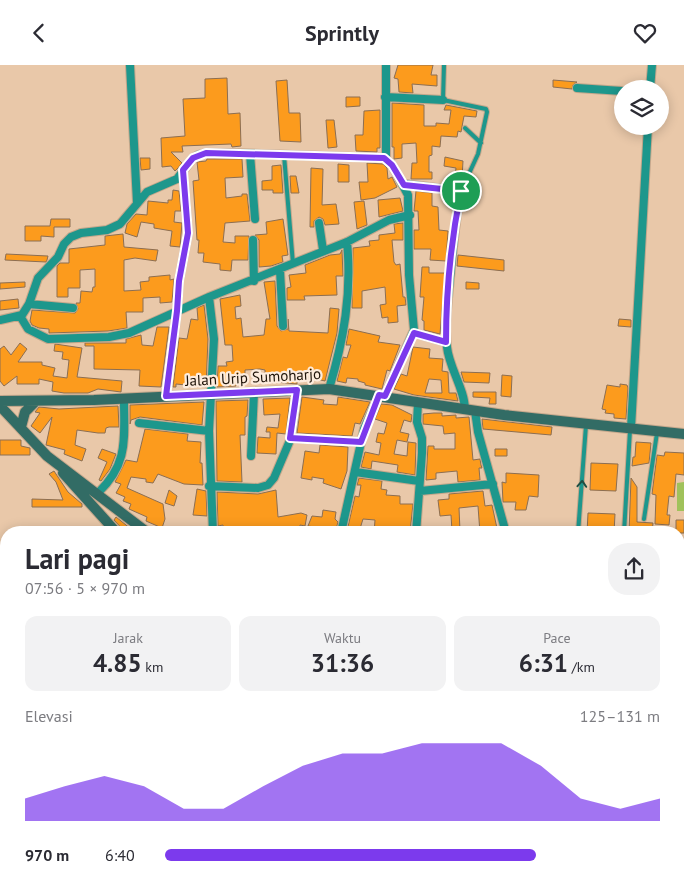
<!DOCTYPE html>
<html lang="id">
<meta charset="utf-8">
<style>
:root{--surface:#fff;--page:#f2f2f3;--text:#2b2b33;--muted:#7c7c81;--accent:#7c3aed}
body{margin:0;font-family:"PT Sans",sans-serif;background:var(--page);color:var(--text);height:100vh;display:flex;flex-direction:column;font-size:19px;white-space:nowrap}
*{box-sizing:border-box;margin:0}
p{font-size:16px;color:var(--muted)}
.icon{flex:none;width:28px;height:28px;fill:none;stroke:currentColor;stroke-width:2;stroke-linecap:round;stroke-linejoin:round}
.map{position:relative;flex:1;overflow:hidden}
.details{position:absolute;left:0px;top:461px;width:685px;height:359px;display:flex;flex-direction:column;background:var(--surface);border-radius:20px 20px 0 0;box-shadow:0 2px 12px #0003}
.details>*{flex:none}
.fabs{position:absolute;left:614px;top:15px;display:grid;gap:10px}
.fabs a{display:grid;place-items:center;width:55px;height:55px;border-radius:50%;background:var(--surface);box-shadow:0 2px 12px #0003;font-size:25px}
.pin{position:absolute;display:grid;place-items:center;width:42px;height:42px;color:#fff;margin:-21px;border:2px solid #fff;border-radius:50%;box-shadow:0 1px 5px #0007}
.round{display:grid;place-items:center;flex:none;width:52px;height:52px;border-radius:20px;background:var(--page)}
.headline{display:flex;align-items:center;justify-content:space-between;height:85px;padding:0 25px}
h1{font-size:28px;font-weight:600;line-height:38px}
.figures{display:grid;grid-template-columns:repeat(3,1fr);gap:8px;height:85px;padding:5px 25px}
.figures div{display:grid;align-content:center;border-radius:12px;background:var(--page);text-align:center}
.figures b{font-size:25px;font-weight:600}
.figures small{font-size:14px;font-weight:400}
.figures p{font-size:14px}
.chart{height:140px;padding:10px 25px}
.chart p{display:flex;justify-content:space-between}
.chart svg{width:100%;height:90px;margin-top:5px;fill:var(--accent);opacity:.7}
ul{padding:0 25px;list-style:none;font-size:16px}
li{display:grid;grid-template-columns:80px 60px 1fr;align-items:center;height:38px}
li i{height:12px;border-radius:6px;background:var(--accent)}
header{display:flex;justify-content:space-between;align-items:center;height:65px;padding:0 25px;background:var(--surface);font-size:22px;font-weight:600}
.map>svg:first-child{display:block}
.green{fill:#a0c25b}
.building{fill:#fc9b1d;stroke:#8c6e52;fill-rule:evenodd}
.lines{fill:none;stroke-linecap:round;stroke-linejoin:round}
.service-casing{stroke:#c4a78c;stroke-width:6}
.minor-casing{stroke:#c4a78c;stroke-width:10}
.secondary-casing{stroke:#c4a78c;stroke-width:12}
.service{stroke:#1d978c;stroke-width:4}
.minor{stroke:#1d978c;stroke-width:8}
.secondary{stroke:#326c65;stroke-width:10}
.oneway{stroke:#1e4e43}
.route-casing{stroke:#fff;stroke-width:10}
.route{stroke:#7c3aed;stroke-width:6}
.labels{text-anchor:middle;dominant-baseline:central;stroke-width:4.5;stroke-linejoin:round;paint-order:stroke}
.street-label{font-size:15px;fill:#1e1308;stroke:#fdecdd}
</style>
<header><svg class="icon" aria-label="back" viewBox="0 0 24 24"><path d="M15 5l-7 7 7 7"/></svg>Sprintly<svg class="icon" aria-label="heart" viewBox="0 0 24 24"><path d="M12 20l-8-8c-3-5 5-10 8-4 3-6 11-1 8 4z"/></svg></header>
<div class="map">
<svg width="684" height="819" viewBox="0 0 684 819">
<rect width="100%" height="100%" fill="#e9c8a9"/>
<!-- green -->
<path class="green" d="M684,417V446H677V418Z"/>
<!-- building -->
<path class="building" d="M398,0H433L431,10H437V21L412,19L413,28L399,27L398,14L394,13Z
M227,13L228,49L240,48L241,81L232,82L231,79L182,81L183,87H171L182,98L178,103L175,106L171,101L162,102L161,73L185,71L183,34L205,33V14Z
M287,15L289,48H300L301,77L280,76L276,16Z
M553,15L577,17L573,20L572,24L553,22Z
M346,32H360V41L346,42Z
M392,38L424,40V61H436V58L449,59L451,45H444L446,40L477,46L476,52L464,51L461,67L458,66L457,72L441,71L440,82L432,81V90L429,91V107H432V114H411L412,98H417L416,78L402,79V93L394,94V82H392Z
M380,45V83H377V87L356,86L355,70H363L364,46Z
M326,55H334L337,82L328,83Z
M445,92L463,96L462,113L455,112L456,103L444,101Z
M140,93H150V104L141,105Z
M207,94H242L243,112L225,113L226,133L242,131V129H247L250,156L225,158L223,177L235,178V171H249L248,195H232L231,206L220,205V199L203,197L204,188H198L199,175H197L193,116L199,115L197,97L206,96Z
M367,98L383,99L387,103L388,114L392,112L397,122L375,133L361,135L359,117H368Z
M338,99L349,100V117H338Z
M281,100L283,128H273V125H262V116L272,115V101Z
M311,103L323,104L322,140L336,139L339,159L325,160L323,154L319,152L314,156V162H310Z
M290,111H296L299,128H291Z
M173,125L179,126L181,146H175L174,157L182,158L180,182L170,181L172,166L154,163V159L141,157L137,172L125,168L127,159L136,149L147,150L148,136L168,138V135H172Z
M416,126L432,128V141L438,142L439,165L448,166L446,196L430,195L431,184H414V165H419L418,146H414Z
M400,133L403,146L379,152L378,135Z
M364,136L367,160L357,164L354,137Z
M51,154H70V162H54V172L41,171V176H25V161H50Z
M283,154L288,190L282,191L283,197L271,201L259,202V175L255,170L267,169L266,157Z
M403,158V175H392L394,197L396,200L400,199L403,232H405L406,240L397,241L398,257L388,258V252L382,253L380,240L386,239L385,222L362,226V243H352L353,183L370,181L369,176L379,175V170L395,168L394,159Z
M123,169L124,182L158,185L156,196L135,193L124,195V226L141,225L140,217L149,216V212L170,210V215L174,214L172,237L160,238V232L143,233V247H126L127,263L108,266L49,268V264L39,263L32,260L30,256L32,245L75,248L78,244L76,238H80L81,226L92,227L93,222H95V204L80,205V223H68V232H57V201L60,198H69V184L105,180V171Z
M342,185L343,211H336L337,230L304,231L305,235H287V223L291,222L289,210L306,208L305,200L330,190L340,189Z
M6,189L48,191L47,195L46,197L5,195Z
M458,190L504,195V206L457,201Z
M422,202H429V208H445L440,269L424,265V256L422,255L424,232H420Z
M275,216L277,261L281,266L288,264V254L289,266L328,268L330,243L339,244L337,268L325,316L308,312V315L297,314V319L265,316V305L260,304L245,305V314H236V321L217,322L218,301H227L226,297L233,296L232,280H225L220,234L240,230L241,241L235,242L236,254L241,253L243,272L264,270L266,254H270L264,217Z
M25,217V222L0,224V218Z
M466,217L479,218V224H466Z
M18,234L19,243L0,245V236Z
M204,240L208,274L206,322L176,319V322H173L179,273L187,274L191,254L198,255L197,243Z
M619,254L631,255V262L618,261Z
M157,262H169L161,322L139,321L140,305L94,304V281H85V278H126V274L141,270L142,280L153,281Z
M349,264L380,271L378,277L400,280L390,306L387,305L382,324L365,320V318L358,316V314L347,313L346,318L337,316L343,292L347,293L351,280H346Z
M20,278L27,284L18,297H42V300L55,303L53,311L67,313L69,295L62,294L63,287L54,286L55,279L82,283L77,312L122,316L121,327L98,324L88,328H64L52,326L53,317L39,314V319H17V311L4,321L0,316V284L4,281L11,290Z
M413,282L430,284L429,293L443,294L442,306L448,307L449,328H456L458,336L414,330L394,324L401,309L407,311ZM429,314L441,315L442,328H425Z
M461,307L490,308L489,318L464,317Z
M502,310L512,311L511,332L501,331Z
M620,319L627,320L628,323L626,354L614,353V349L605,348L606,345L602,344L607,320L620,322Z
M473,327H496V339H489L490,333L473,332Z
M302,332L324,335L323,339L337,340L338,332L370,337L360,359L355,358L352,371L297,368Z
M290,333L286,369L277,368L276,389L257,388L258,372L270,373V367H266L267,362L278,363L280,349L264,350L263,334Z
M248,335L247,351L245,352V370H240L242,417L217,416L216,336Z
M204,337L202,360L140,352L131,355L130,359V340Z
M381,339L392,340L412,350L411,357L404,355L400,367L409,369L407,377L397,375L394,389L407,391L408,377L416,378L415,410L397,407L398,400L372,396L371,404L361,402L365,387L379,390L381,378L376,377L378,368L384,369L387,358L375,354Z
M118,341L119,362H109L106,363L105,368H98L77,365L75,380L86,384L82,396L64,389L65,385L46,380L52,352L40,368L31,361L40,348L35,347L39,342L59,344Z
M434,348H442V351L456,350V353L469,352L473,395L480,394L481,400L482,403H479L480,415L458,417L457,406L436,408V414L426,415L428,381H434V384H455V368L444,369L443,361L423,359V349Z
M482,354L552,362L551,370L483,364Z
M145,364L188,369L187,376L201,377L200,398H202L203,420L184,419L158,409L153,418L146,417V414L131,412L127,423L163,439L165,454L162,463L146,456L147,452L129,444L131,439L123,436L125,432L116,428L121,419L115,417L126,395L137,397Z
M0,375H21V381L30,383V390H0Z
M636,377L651,378L649,398L632,401L633,392H635Z
M320,380L348,382L347,406L341,424L323,418L324,414L312,412V415L301,413L305,386L319,388Z
M102,384L116,389L110,404L101,416L99,415L107,397L98,393Z
M495,384H507V391H495Z
M665,387L684,388V410L676,409L674,432L669,431L667,450H670L669,460L655,459L656,430L652,429L657,390L664,391Z
M591,398L618,399L616,426L590,425Z
M54,406L68,427L82,439V442H32V434L63,435L56,417L49,409Z
M506,408L539,410L538,432L529,431L526,445H515L516,437H503L502,417L506,418Z
M359,413L382,416L381,424L387,425L386,430L400,431V439H413L410,467L374,468L375,455L363,454L359,467L347,466L355,431L359,432L361,420H357Z
M631,413L637,422V457L653,458L652,468H629Z
M197,424L206,426L207,451L193,450Z
M169,425L177,431L174,441L165,438Z
M276,425L278,452L301,448L307,450L305,461L300,460V463L291,464L292,468H281V462L256,464V468H245V462H231V468H223V460L218,461L217,427L258,429Z
M483,426L485,441L492,440L498,468H480L478,441L459,443L460,466H452L451,450L440,451L438,435L449,434V429Z
M323,445L336,447L335,454L338,457L335,468H320L321,463L308,461L312,451L322,452Z
M588,448L615,449L614,468H587Z
M116,452L136,468H126L114,455Z
M676,455H684V468H676Z
M0,547H6V563H0Z"/>
<g class="lines">
<!-- service casing -->
<g class="service-casing">
<path id="service" d="M444,0L443,35L486,44L487,47L478,89L461,126
M465,63L481,78
M284,90L293,199
M644,454L657,368
M578,468L586,360
M624,468L630,365
M679,709H684"/>
</g>
<!-- minor casing -->
<g class="minor-casing">
<path id="minor" d="M130,0L137,138
M577,23L622,26
M650,24L652,0
M385,32L443,35
M250,89L255,154
M386,93V0
M405,119L461,126C455,155 453,184 450,213C448,236 444,260 447,282C449,303 465,324 465,345
M319,158L323,185
M253,175L254,216
M280,205L283,261
M209,232L214,274L209,366L213,468
M29,239L73,243
M20,251L28,264L48,274L109,272L129,268L209,232L347,177L389,155L410,150
M0,255L22,250L29,239L38,213L58,192L64,179L71,172L81,168L107,165L120,159L147,127L177,114L193,93L198,90L206,88H230L384,93L392,100L408,130L409,210L414,265L385,331
M414,268L446,277
M329,324C344,274 352,228 347,177
M166,331L177,246L179,216L188,168L183,105
M475,346L478,367L506,468
M139,358L209,366
M631,363L648,61
M291,373L361,377
M251,391L254,328
M355,407L419,416
M209,421L258,423L268,420L274,413L291,373L297,325
M420,426L493,419
M98,428C129,398 124,374 124,334
M341,468L364,364L379,330
M416,468L422,388V373L417,357L418,338
M0,573H6
M679,575L684,516
M679,664L684,665
M683,802L684,781
M462,814L485,819
M548,814L551,819
M454,819L456,814"/>
</g>
<!-- secondary casing -->
<g class="secondary-casing">
<path id="secondary" d="M0,336L94,335L329,324L504,350L684,369
M0,341L47,391L148,468
M21,362L25,347L36,336
M63,408L117,468
M434,814L437,819
M167,819L168,814"/>
</g>
<!-- service -->
<use href="#service" class="service"/>
<!-- minor -->
<use href="#minor" class="minor"/>
<!-- secondary -->
<use href="#secondary" class="secondary"/>
</g>
<!-- one-way arrows -->
<defs><path id="oneway-chevron" d="M-2-3.5L2.5 0L-2 3.5" fill="none" stroke-width="1.6" stroke-linecap="round" stroke-linejoin="round" transform="scale(1.25)"/></defs>
<use class="oneway" href="#oneway-chevron" transform="translate(582 419) rotate(-86)"/>
<g class="lines">
<!-- route casing -->
<g class="route-casing">
<path id="route" d="M206,88L384,93L392,100L404,120L461,126C451,175 446,227 446,277L414,268L385,331L379,330L361,377L290,373L297,325L166,331L177,246L179,216L188,168L183,105L193,93Z"/>
</g>
<!-- route -->
<use href="#route" class="route"/>
</g>
<g class="labels">
<!-- street labels -->
<g class="street-label">
<text transform="translate(253 312) rotate(-3)">Jalan Urip Sumoharjo</text>
</g>
</g>
</svg>
<div class="fabs">
<a><svg class="icon" aria-label="layers" viewBox="0 0 24 24"><path d="M12 4l9 5-9 5-9-5zM3 14l9 5 9-5"/></svg></a>
</div>
<div class="pin" style="left:461px;top:126px;background:#1e9e55"><svg class="icon" aria-label="arrive" viewBox="0 0 24 24"><path d="M6 21V4h12l-3 4 3 4H6"/></svg></div>
<section class="details">
<div class="headline"><div><h1>Lari pagi</h1><p>07:56 · 5 × 970 m</p></div><a class="round"><svg class="icon" aria-label="share" viewBox="0 0 24 24"><path d="M12 15V3M7 8l5-5 5 5M5 13v7h14v-7"/></svg></a></div>
<div class="figures">
<div><p>Jarak</p><b>4.85<small> km</small></b></div>
<div><p>Waktu</p><b>31:36</b></div>
<div><p>Pace</p><b>6:31<small> /km</small></b></div>
</div>
<div class="chart"><p><span>Elevasi</span>125–131 m</p>
<svg viewBox="0 0 160 44" preserveAspectRatio="none"><path d="M0 44V33L10 27L20 22L30 27L40 38L50 38L60 27L70 17L80 11L90 11L100 6L110 6L120 6L130 17L140 33L150 38L160 33V44z"/></svg>
</div>
<ul>
<li><b>970 m</b>6:40<i style="width:75%"></i></li>
</ul>
</section>
</div>
